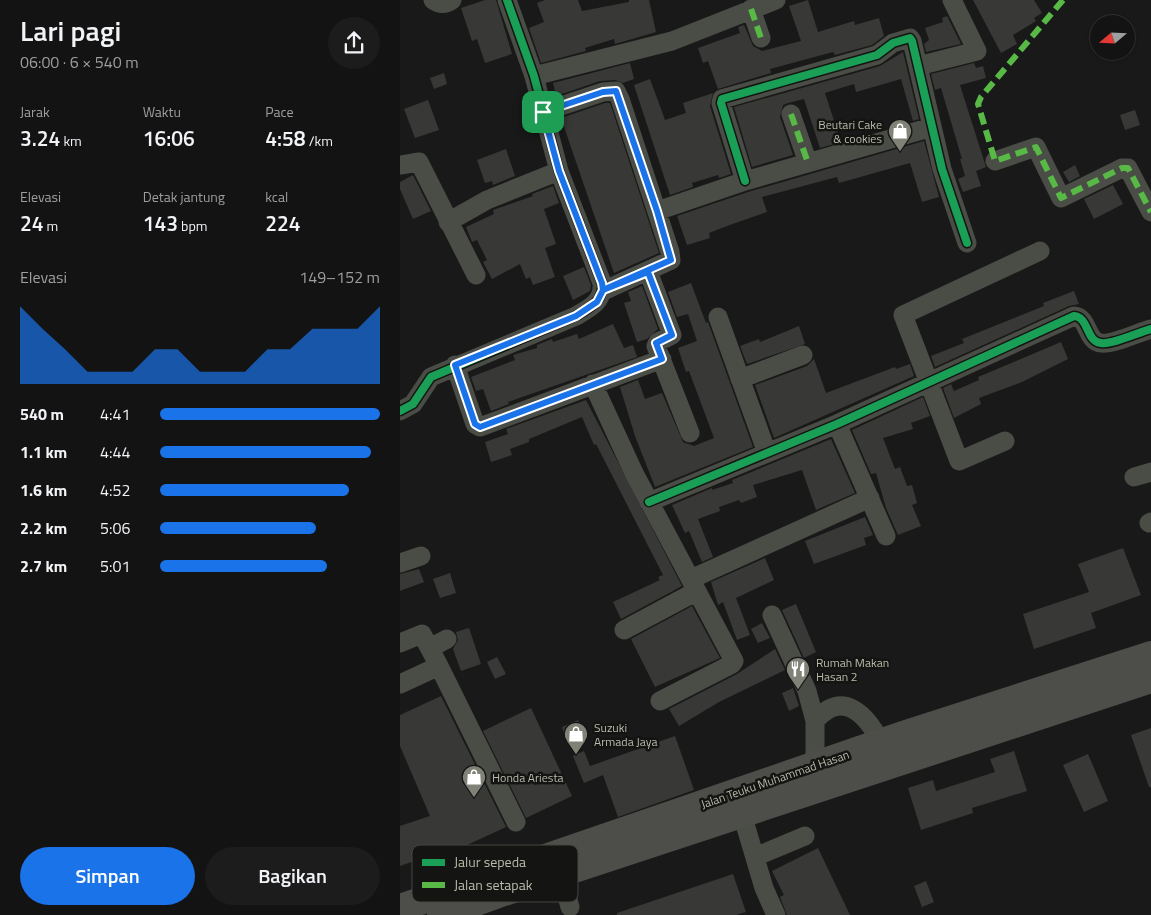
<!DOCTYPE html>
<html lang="id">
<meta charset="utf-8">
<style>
:root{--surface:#131313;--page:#1c1c1c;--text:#f1f3f6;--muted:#9d9ea0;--line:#323233;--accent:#1a73e8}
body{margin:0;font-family:"Titillium Web",sans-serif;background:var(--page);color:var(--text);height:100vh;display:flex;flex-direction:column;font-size:19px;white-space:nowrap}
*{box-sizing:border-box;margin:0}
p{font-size:16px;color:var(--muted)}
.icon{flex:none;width:28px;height:28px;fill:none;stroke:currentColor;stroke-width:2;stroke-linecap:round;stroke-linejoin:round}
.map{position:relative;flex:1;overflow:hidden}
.details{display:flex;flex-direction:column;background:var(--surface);width:400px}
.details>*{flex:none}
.needle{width:32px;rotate:251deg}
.controls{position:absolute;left:690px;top:15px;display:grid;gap:10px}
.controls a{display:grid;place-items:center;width:45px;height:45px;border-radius:50%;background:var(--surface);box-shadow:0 1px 4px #0004,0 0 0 1px var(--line);font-size:25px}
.pin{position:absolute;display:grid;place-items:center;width:42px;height:42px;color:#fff;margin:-21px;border-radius:10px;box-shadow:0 2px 8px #0006}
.round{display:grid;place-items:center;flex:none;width:52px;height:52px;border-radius:26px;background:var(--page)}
.head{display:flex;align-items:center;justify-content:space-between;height:85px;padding:0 20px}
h1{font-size:28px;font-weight:600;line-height:38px}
.stats{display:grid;grid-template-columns:repeat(3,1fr);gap:8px;height:85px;padding:5px 20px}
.stats div{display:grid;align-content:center}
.stats b{font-size:21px;font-weight:600}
.stats small{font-size:14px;font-weight:400}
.stats p{font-size:14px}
.chart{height:140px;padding:10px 20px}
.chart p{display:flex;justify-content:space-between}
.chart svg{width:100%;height:90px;margin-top:5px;fill:var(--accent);opacity:.7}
.primary-button{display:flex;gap:10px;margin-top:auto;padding:10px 20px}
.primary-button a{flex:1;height:58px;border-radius:30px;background:var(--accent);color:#fff;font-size:20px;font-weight:600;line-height:58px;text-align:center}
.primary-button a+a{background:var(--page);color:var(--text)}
ul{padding:0 20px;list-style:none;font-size:16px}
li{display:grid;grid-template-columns:80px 60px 1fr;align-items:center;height:38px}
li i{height:12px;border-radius:6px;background:var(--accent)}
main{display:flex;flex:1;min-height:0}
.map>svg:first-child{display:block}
.building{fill:#383836}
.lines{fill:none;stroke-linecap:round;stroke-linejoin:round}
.minor{stroke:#4a4c46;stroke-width:19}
.highway{stroke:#4d4e4a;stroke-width:28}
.quiet{stroke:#58b947;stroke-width:6;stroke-dasharray:12 6;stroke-linecap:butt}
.cycleway-casing{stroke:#141513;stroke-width:11}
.cycleway{stroke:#1a9f57;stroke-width:8}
.route-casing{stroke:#fff;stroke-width:10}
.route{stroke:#1a73e8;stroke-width:6}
.labels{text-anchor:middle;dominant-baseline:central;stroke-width:5;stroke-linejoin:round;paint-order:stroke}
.poi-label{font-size:12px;fill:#b7bba9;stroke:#141513;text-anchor:start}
.street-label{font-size:12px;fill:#b7bba9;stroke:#141513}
.key{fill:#141513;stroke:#454740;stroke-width:1}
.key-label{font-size:14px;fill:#b7bba9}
</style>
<main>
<section class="details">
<div class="head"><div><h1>Lari pagi</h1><p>06:00 · 6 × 540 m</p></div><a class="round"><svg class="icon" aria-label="share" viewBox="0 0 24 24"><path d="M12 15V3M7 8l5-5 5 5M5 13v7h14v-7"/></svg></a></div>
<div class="stats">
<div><p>Jarak</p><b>3.24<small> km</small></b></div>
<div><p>Waktu</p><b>16:06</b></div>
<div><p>Pace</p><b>4:58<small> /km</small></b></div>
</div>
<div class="stats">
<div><p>Elevasi</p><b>24<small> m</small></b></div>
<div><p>Detak jantung</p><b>143<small> bpm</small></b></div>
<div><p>kcal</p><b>224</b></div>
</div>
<div class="chart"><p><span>Elevasi</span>149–152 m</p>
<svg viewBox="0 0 160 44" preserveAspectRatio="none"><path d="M0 44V6L10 17L20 27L30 38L40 38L50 38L60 27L70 27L80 38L90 38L100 38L110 27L120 27L130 17L140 17L150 17L160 6V44z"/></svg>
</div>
<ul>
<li><b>540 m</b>4:41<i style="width:100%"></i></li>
<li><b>1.1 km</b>4:44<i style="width:96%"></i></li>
<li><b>1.6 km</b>4:52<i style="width:86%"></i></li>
<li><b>2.2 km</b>5:06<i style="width:71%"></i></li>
<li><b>2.7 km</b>5:01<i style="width:76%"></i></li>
</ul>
<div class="primary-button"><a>Simpan</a><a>Bagikan</a></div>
</section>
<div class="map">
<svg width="751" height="915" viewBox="0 0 751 915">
<rect width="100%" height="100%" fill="#191919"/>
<!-- building -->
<path class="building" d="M85,0H96L112,54L85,63L77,39L72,41L61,8Z
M145,0H178L182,11L229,2V0H249L256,32L215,44L214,39L185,48L186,51L141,63L129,28L144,22L137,3Z
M408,0L418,32L454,21L455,25L479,18L484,36L472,45L435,55L433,52L370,69L371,73L318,89L308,61L303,63L298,48L340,33L338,27L344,25L353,46L362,51L401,41L389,6Z
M573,0H634L642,13L634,18L636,21L613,35L617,44L601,53Z
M547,16L561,44L526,52L524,44L529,40L525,28L543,22L542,18Z
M503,52L519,119L513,121L501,79L456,92L454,84L425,93L441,142L420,148L404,99L388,103L383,105L380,117L393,155L352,167L334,107L480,66Z
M230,63L234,79L223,83L215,80L200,81L156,96L153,83Z
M574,63L576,68L583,66L586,78L560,85L586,167L576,171L581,186L563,192L558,179L565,176L560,159H562L541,88L535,90L531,74Z
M44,73L47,84L34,89L30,78Z
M250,79L265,120L286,113L283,103L313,93L310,106L331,174L319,178L318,175L292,183L293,187L270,195L234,85Z
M28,100L39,130L15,138L4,109Z
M205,103H210L259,253L214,273L161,118Z
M735,110L740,125L725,130L720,115Z
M524,141L539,197L522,202L510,163L439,183L437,177L362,197L367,212L327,226L309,233L310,238L287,245L277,216L348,192Z
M106,149L115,176L93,185L92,181L85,183L77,160Z
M675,165L680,176L669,182L663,172Z
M13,175L31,211L13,219L0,189V182Z
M713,185L723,204L694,219L684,199Z
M153,186L159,203L144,209L156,244L145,248L155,277L133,285L130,277L126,279L120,264L92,279L83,262L87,260L77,240L72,242L66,227L94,214L93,210L133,196L132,194Z
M184,267L191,285L190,291L173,300L163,276Z
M291,283L306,323L308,322L353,447L255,487L235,436L220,387L238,380L245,399L262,393L283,442L294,446L314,438L289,371L286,372L278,348L297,341L288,314L277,317L268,292Z
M242,286L258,329L247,339L237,342L224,303L231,301L228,292Z
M674,291L679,304L669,306L535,367L531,356L564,343L562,339L644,306L643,303Z
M213,324L224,348L233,345L237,357L108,402L109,404L91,411L83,389L76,391L71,377L115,360L113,355L137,348V345L152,339L153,342L177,334L179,339Z
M399,326L405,344L347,364L340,346L359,339L360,342Z
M661,342L668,359L622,382L579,398L581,404L554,418L543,388L551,384L554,391L579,380L578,377Z
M414,359L426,393L495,367L496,369L510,364L514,376L374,438L355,385L407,366Z
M523,397L530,416L511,423L513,429L483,438L495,469L500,467L507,486L512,485L517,503L512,505L521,526L498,535L486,508L476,473L471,474L452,430Z
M186,400L282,586L221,619L213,602L260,580L258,577L263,575L196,444L194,445L182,417L129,439V442L110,449L112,455L91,462L85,442L108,434L106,429Z
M431,439L455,493L416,510L402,470L353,485L357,497L341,503L339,500L319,507L320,511L298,519L313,557L302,562L289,531L285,533L272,505L312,488V490L333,483L332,480Z
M465,517L473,535L464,538L466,545L414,564L405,541Z
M723,548L741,595L691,613L696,628L634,649L623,614L689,592L678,564Z
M365,558L374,580L336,598L350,635L337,640L323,602L318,605L311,582Z
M19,569L24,582L0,591V574Z
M50,573L56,593L40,598L33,579Z
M396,604L416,652L404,658L382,610Z
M292,606L320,658L255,687L231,639Z
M362,623L370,638L358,643L351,629Z
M69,628L81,664L61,671L53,649L58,640L56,632Z
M375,649L385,670L319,702L279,726L269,709L337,674Z
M97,657L106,674L95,679L87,662Z
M393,688L399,706L389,711L382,693Z
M41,696L106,827L41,857L44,864L21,871L17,860L0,866V826L30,816L0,746V715Z
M131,708L172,796L126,818L83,731Z
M178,720L182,730L165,737L162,727Z
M751,728V787H749L731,735Z
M275,736L294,790L218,817L203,775L184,783L173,756L184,751L190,766Z
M614,751L627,791L572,808L573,813L521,830L508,788L533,780L536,791L595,772L590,759Z
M688,754L708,801L684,812L663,765Z
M418,848L450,915H387L380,897L384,895L372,871Z
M333,874L346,912L336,915H217V913Z
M526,881L534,902L522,907L514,886Z"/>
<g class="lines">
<!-- minor -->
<path class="minor" d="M33,0C40,5 45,5 52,0
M351,9L361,38
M518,66L577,51L552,0
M134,76L272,41L376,0
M143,112L203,92L216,91L220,99L270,252L271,260L203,291
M391,114L408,163
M595,161L636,147L661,198L722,168H728L751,212
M0,165L19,162L76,275
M345,181L321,103L322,99L477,55L493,43L510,38L512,41L542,169L567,243
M257,211L345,181L532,127
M48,222L87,200L159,171
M248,271L272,335L258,342L256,346L290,433
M318,317L367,453
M55,365L75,424L80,427L262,359
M340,379L403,355
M193,384L234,473L334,661L332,664L260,701
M0,411L13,404L31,377L176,316C190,308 204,301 202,283L159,171L134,76L107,0
M437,424L486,536
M605,441L559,461L503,315L640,251
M734,477L751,472
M249,502L437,424L674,316C689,317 686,342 701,343C712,345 739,332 751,329
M749,523L751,522
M0,563L21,556
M291,579L470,498
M372,615L407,691L415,721
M224,630L297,591
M0,643L22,634L39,666L0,684
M30,648L47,639
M39,666L116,822
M415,766V721C442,688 467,715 481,743
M342,814L364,888L376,915
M355,857L405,836
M161,875L170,907"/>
<!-- highway -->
<path class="highway" d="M0,908L503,735L751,655
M41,915L98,894L751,679"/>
<!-- quiet -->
<path class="quiet" d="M663,0L581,97L578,104L595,161L636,147L661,198L722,168H728L751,212
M351,9L361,38
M391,114L408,163"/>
<!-- cycleway casing -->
<g class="cycleway-casing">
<path id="cycleway" d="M345,181L321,103L322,99L477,55L493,43L510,38L512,41L542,169L567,243
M0,411L13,404L31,377L176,316C190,308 204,301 202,283L159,171L134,76L107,0
M249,502L437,424L674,316C689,317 686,342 701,343C712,345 739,332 751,329"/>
</g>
<!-- cycleway -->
<use href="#cycleway" class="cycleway"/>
</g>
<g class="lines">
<!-- route casing -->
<g class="route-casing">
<path id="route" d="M143,112L159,171L202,283L203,290L248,272L272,335L256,343L262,359L80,427L75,424L55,365L176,316L197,302L203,290L271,260L257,211L216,91L203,92L143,112"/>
</g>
<!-- route -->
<use href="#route" class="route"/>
</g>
<!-- icons -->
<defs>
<g id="shop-pin" transform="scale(1.25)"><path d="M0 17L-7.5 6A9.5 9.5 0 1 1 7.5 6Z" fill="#808277" stroke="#141513"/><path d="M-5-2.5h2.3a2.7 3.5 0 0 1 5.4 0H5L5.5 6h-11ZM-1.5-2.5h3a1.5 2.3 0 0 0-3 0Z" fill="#fff"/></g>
<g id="restaurant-pin" transform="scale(1.25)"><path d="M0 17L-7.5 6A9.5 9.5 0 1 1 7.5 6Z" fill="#808277" stroke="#141513"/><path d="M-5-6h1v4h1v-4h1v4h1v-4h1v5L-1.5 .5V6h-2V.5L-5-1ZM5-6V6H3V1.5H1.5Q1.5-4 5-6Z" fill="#fff"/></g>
</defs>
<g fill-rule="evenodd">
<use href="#shop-pin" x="500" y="131"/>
<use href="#restaurant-pin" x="398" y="669"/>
<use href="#shop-pin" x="176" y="734"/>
<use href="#shop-pin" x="74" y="777"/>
</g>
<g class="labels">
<!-- poi labels -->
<g class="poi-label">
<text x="482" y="124" text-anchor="end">Beutari Cake<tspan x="482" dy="14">&amp; cookies</tspan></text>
<text x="416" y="662">Rumah Makan<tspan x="416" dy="14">Hasan 2</tspan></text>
<text x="194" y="727">Suzuki<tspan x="194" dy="14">Armada Jaya</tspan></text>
<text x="92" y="777">Honda Ariesta</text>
</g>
<!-- street labels -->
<g class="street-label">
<text transform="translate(375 779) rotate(-19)">Jalan Teuku Muhammad Hasan</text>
</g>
</g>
<!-- legend -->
<rect x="12" y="845" width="166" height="57" rx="8" class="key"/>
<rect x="22" y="859" width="23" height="7" fill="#1a9f57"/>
<rect x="22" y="882" width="23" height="6" fill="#58b947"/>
<g class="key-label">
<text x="54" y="867">Jalur sepeda</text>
<text x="54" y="890">Jalan setapak</text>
</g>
</svg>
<div class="controls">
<a><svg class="needle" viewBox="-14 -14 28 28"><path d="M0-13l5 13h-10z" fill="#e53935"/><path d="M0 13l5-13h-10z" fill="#9d9ea0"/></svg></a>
</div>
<div class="pin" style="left:143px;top:112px;background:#1e9e55"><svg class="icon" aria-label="arrive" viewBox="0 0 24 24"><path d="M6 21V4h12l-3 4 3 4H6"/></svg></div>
</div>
</main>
